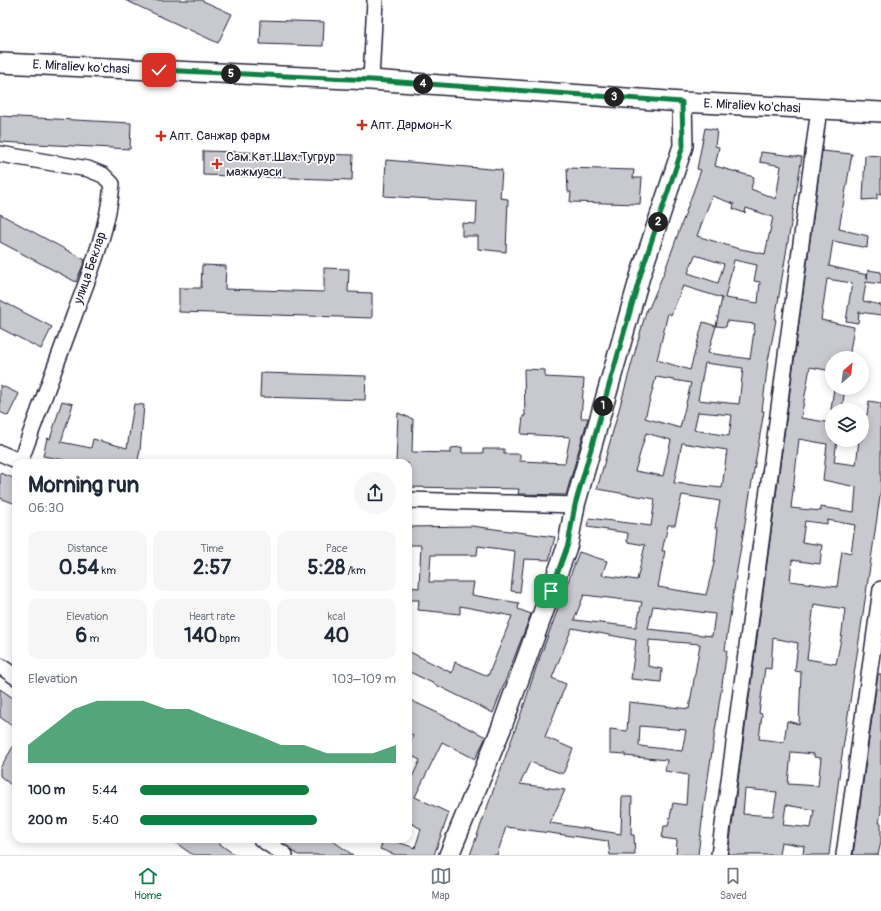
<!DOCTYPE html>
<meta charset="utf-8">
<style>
:root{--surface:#fff;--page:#f6f6f7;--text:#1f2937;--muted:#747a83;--line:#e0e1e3;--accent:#0b8043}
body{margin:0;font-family:Pangolin,sans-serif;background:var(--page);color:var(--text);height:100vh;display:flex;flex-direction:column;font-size:15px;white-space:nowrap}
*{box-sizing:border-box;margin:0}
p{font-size:13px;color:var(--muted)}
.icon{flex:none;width:22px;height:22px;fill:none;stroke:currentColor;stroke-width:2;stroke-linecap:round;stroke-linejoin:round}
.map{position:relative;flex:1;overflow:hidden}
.sheet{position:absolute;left:12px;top:459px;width:400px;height:384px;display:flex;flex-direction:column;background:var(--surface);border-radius:12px;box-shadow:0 2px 10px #0003}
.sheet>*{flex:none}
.needle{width:26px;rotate:28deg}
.controls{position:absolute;left:825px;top:351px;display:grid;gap:8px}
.controls a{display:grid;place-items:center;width:44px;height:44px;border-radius:50%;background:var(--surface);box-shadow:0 2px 10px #0003;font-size:20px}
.pin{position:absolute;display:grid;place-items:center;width:34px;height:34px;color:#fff;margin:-17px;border-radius:8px;box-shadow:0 2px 6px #0006}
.km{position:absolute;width:20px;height:20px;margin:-10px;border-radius:50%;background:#222;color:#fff;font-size:11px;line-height:20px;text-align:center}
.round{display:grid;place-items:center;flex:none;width:42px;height:42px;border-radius:21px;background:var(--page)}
.headline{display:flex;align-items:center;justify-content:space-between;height:68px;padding:0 16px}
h1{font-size:22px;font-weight:700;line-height:30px}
.stats{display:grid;grid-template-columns:repeat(3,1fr);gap:6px;height:68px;padding:4px 16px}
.stats div{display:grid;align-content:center;border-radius:10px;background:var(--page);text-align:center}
.stats b{font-size:20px;font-weight:700}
.stats small{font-size:11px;font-weight:400}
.stats p{font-size:11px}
.chart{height:112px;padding:8px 16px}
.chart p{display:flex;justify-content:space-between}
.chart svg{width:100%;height:72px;margin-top:4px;fill:var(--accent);opacity:.7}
ul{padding:0 16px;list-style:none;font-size:13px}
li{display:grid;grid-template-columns:64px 48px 1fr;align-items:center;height:30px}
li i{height:10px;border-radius:5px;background:var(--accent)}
.menu{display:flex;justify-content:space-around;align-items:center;height:56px;border-top:1px solid var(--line);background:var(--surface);font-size:11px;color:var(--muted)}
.menu a{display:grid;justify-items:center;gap:2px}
.menu .selected{color:var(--accent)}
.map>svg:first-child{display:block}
.building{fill:#c8c8cf;stroke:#22223b;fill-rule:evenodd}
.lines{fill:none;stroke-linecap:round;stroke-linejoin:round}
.minor-casing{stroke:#22223b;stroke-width:18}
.tertiary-casing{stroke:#22223b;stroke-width:22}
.minor{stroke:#fff;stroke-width:15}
.tertiary{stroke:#fff;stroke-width:19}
.route-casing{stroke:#fff;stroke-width:8}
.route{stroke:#0b8043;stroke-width:5}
.poi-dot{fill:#c8321e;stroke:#fff;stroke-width:1.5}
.labels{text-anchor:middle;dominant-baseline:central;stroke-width:3.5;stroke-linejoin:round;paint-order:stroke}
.street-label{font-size:13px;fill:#22223b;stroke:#fff}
.poi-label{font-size:13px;fill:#22223b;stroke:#fff;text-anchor:start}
</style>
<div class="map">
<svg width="881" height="855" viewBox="0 0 881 855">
<rect width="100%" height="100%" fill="#fff"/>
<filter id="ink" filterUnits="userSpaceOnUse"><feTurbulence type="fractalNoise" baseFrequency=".025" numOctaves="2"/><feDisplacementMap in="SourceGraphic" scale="8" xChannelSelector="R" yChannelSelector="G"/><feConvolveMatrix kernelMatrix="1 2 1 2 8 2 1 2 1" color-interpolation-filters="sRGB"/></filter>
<g filter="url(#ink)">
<!-- building -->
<path class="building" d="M125,0H201L232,14L218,43Z
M261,20L324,22L323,46L260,44Z
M0,116L131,123L130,149L0,142Z
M705,128L717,130L715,146L719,147L715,166L754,177L751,189L776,199L781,166L760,162L761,152L802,157L775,320H776L768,361L762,411H764L736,576L725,650L727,651L704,805L698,855H676L677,840L662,838L664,826H668L673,803L686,805L688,775L665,771L667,760L625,756V754L610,753V729L627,731L629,702L689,709L700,644L649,640L648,666L662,669L661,682L631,679L636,640L572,628L552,678L566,684L545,737L573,749L563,774L530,762L520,784L565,790L550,823L621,834L622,797H632L631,835H634L635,855H610L608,841L506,827L497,855H470L524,705L536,668L579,552L607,561L602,575L637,580L645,545L627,542L628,533L587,527L589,518L651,526L655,499L597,489L647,308H649L665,270L701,170L697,169ZM712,196L734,204L733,209L745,213L746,208L773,217L765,254L736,248L697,236ZM695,255L724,264L718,283L688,273ZM734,260L757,265L754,281L760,282L758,303L725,298ZM683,286L722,298L716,326L703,322L690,370L657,360L668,313L671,315ZM727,321L755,324L750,359L708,353L716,326L726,327ZM705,363L743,368L739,404L698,400ZM656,377L691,383L680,428L645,418ZM698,412L732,415L729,436L694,430ZM646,433L671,440L663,476L635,471ZM682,443L727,450L722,488L674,483ZM682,495L720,501L715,528H718L714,563L706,595L658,587L665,551H662L668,525H675ZM584,595L642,602L636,627L574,620ZM653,606L715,614L712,636L648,629ZM640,726L686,730L682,751L639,746Z
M203,151L353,155L352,180L203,175Z
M822,151L852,154L839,229L868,236L867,248L833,241L829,266L867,275V279L868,270L881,272V284L866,282L863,301L881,305V315L859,312L858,323L846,321L852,283L827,279L821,320L854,327L849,358H832V371L810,367L801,418L832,423V440H837L834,462L856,465L859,440H862V414L867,415L869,401L881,403V489L872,553L841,762L829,855H803L804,846L781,842L779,855H728ZM799,439L827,444L823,480L856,487L854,512L821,507V511L791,508ZM827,520L855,525L851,553L842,551L837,587L790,581L792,560L820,564L822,545L802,542L805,521L827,524ZM814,604L845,609L841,639L836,664L807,659ZM773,638L798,643L795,671L801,672L799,724L787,721L784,742L759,739L762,714L759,713L765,668L771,669ZM791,752L814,754V757L821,758L818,786L788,784ZM745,789L777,792L773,816L743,814ZM786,805L814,810L811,828L783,825Z
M865,155L881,156V194H877V199L863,200Z
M386,160L502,170L500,198L508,199L506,252L478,249V236H462V223L476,224L477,202L384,196Z
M567,168L634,170L633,178H642L640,204L570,202L571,192H568Z
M0,214L85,260L76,282L0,242Z
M202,265L226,266L225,289L324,292V268L349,269L348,292L372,293V318L179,312V288H201Z
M0,300L52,327L41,349L0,328Z
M524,369L545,370V377L584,379L581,418H588L566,495L518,494L519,489L408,487V463H396L398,413L413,419L412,452L451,453V448L462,447V453H483V449H504V454H520V461L565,463L570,437L521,434L523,416H525Z
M261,373L366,376L365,400L260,397Z
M0,385L19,394L8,416L0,412Z
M834,388H845L842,410H831Z
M62,401L73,404L61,442L91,448L93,439L127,448L134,404L144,405L140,451L137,463H80L43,456L47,438L50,439Z
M0,473L16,479V504L0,498Z
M472,526L555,537L549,560L524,559L520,592L511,591L515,551L478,546L477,555H431L429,582H474L472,595L519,603L518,609L531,614L493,713L408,671V651L452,673L455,662L488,676L512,616L460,606V614L418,610L419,600H408V587L419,588L421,545H408V527Z
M878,674H881V811L879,823H881V842L878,855H853Z
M0,689L16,700V729L0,717Z
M408,699L440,714L486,737L475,759L442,742L415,797L449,813L434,855H396L380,849L384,839H389L415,848L421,829L408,821V786L420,760L408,754V748L413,735L408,733Z
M16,742V789L0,776V768Z
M170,839H213L235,855H193Z
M277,839H330L353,855H298Z"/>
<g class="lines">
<!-- minor casing -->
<g class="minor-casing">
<path id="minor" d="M371,80L375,0
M0,154L88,169L103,175L112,184C108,230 90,273 74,316C56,364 38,413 20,462
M0,453L23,463
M408,500L575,505
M0,666L16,677
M261,839L285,855
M719,855L819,109
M844,855L881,589"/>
</g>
<!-- tertiary casing -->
<g class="tertiary-casing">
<path id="tertiary" d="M0,63L371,80L682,102L881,112
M449,855L501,729L568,544L575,505L641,273L683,146L682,102"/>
</g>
<!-- minor -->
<use href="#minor" class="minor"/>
<!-- tertiary -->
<use href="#tertiary" class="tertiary"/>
</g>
</g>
<g class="lines" filter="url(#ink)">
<!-- route casing -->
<g class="route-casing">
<path id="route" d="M159,70L372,80L682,102L683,146L641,273L575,505L568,544L551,591"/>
</g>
<!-- route -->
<use href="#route" class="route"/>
</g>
<!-- markers -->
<g class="poi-dot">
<path d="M360 119h4v4h4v4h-4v4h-4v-4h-4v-4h4z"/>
<path d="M159 130h4v4h4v4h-4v4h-4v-4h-4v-4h4z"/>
<path d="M215 158h4v4h4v4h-4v4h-4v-4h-4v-4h4z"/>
</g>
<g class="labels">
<!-- street labels -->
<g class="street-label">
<text transform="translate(81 67) rotate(3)">E. Miraliev ko'chasi</text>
<text transform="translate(752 106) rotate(3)">E. Miraliev ko'chasi</text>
<text transform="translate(90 268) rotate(-71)">улица Беклар</text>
</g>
<!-- poi labels -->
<g class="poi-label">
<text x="370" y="125">Апт. Дармон-К</text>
<text x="169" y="136">Апт. Санжар фарм</text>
<text x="226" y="157">Сам.Кат.Шах.Тугрур<tspan x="226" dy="15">мажмуаси</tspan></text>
</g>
</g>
</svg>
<div class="controls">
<a><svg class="needle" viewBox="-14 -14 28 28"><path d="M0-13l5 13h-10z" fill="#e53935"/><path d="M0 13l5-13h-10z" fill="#747a83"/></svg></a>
<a><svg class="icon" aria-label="layers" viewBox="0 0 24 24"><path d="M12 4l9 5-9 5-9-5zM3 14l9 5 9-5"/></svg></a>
</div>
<div class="pin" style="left:551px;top:591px;background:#1e9e55"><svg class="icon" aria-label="arrive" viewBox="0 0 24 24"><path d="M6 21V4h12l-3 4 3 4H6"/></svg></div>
<div class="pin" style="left:159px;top:70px;background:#d93025"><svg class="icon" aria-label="check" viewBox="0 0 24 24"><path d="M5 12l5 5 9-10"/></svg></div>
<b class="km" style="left:603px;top:406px">1</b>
<b class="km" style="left:658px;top:222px">2</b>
<b class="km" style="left:614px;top:97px">3</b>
<b class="km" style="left:423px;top:84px">4</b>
<b class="km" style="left:231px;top:74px">5</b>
<section class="sheet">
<div class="headline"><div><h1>Morning run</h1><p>06:30</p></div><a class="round"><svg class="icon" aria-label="share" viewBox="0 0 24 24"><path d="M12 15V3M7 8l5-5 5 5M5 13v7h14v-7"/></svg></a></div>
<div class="stats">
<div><p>Distance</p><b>0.54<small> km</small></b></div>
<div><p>Time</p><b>2:57</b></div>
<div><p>Pace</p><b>5:28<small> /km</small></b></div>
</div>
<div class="stats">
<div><p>Elevation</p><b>6<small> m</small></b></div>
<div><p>Heart rate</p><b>140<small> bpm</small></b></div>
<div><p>kcal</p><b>40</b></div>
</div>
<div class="chart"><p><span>Elevation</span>103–109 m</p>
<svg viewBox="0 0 160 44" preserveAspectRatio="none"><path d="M0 44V33L10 22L20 11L30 6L40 6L50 6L60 11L70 11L80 17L90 22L100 27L110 33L120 33L130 38L140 38L150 38L160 33V44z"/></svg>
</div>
<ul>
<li><b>100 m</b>5:44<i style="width:66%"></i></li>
<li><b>200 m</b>5:40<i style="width:69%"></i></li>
</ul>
</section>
</div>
<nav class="menu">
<a class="selected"><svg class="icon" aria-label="home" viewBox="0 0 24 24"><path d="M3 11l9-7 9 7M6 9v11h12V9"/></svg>Home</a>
<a><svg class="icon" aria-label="map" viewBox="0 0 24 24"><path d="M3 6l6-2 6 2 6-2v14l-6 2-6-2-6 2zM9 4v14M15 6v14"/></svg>Map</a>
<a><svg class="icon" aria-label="saved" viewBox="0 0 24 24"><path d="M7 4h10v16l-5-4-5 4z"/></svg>Saved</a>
</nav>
